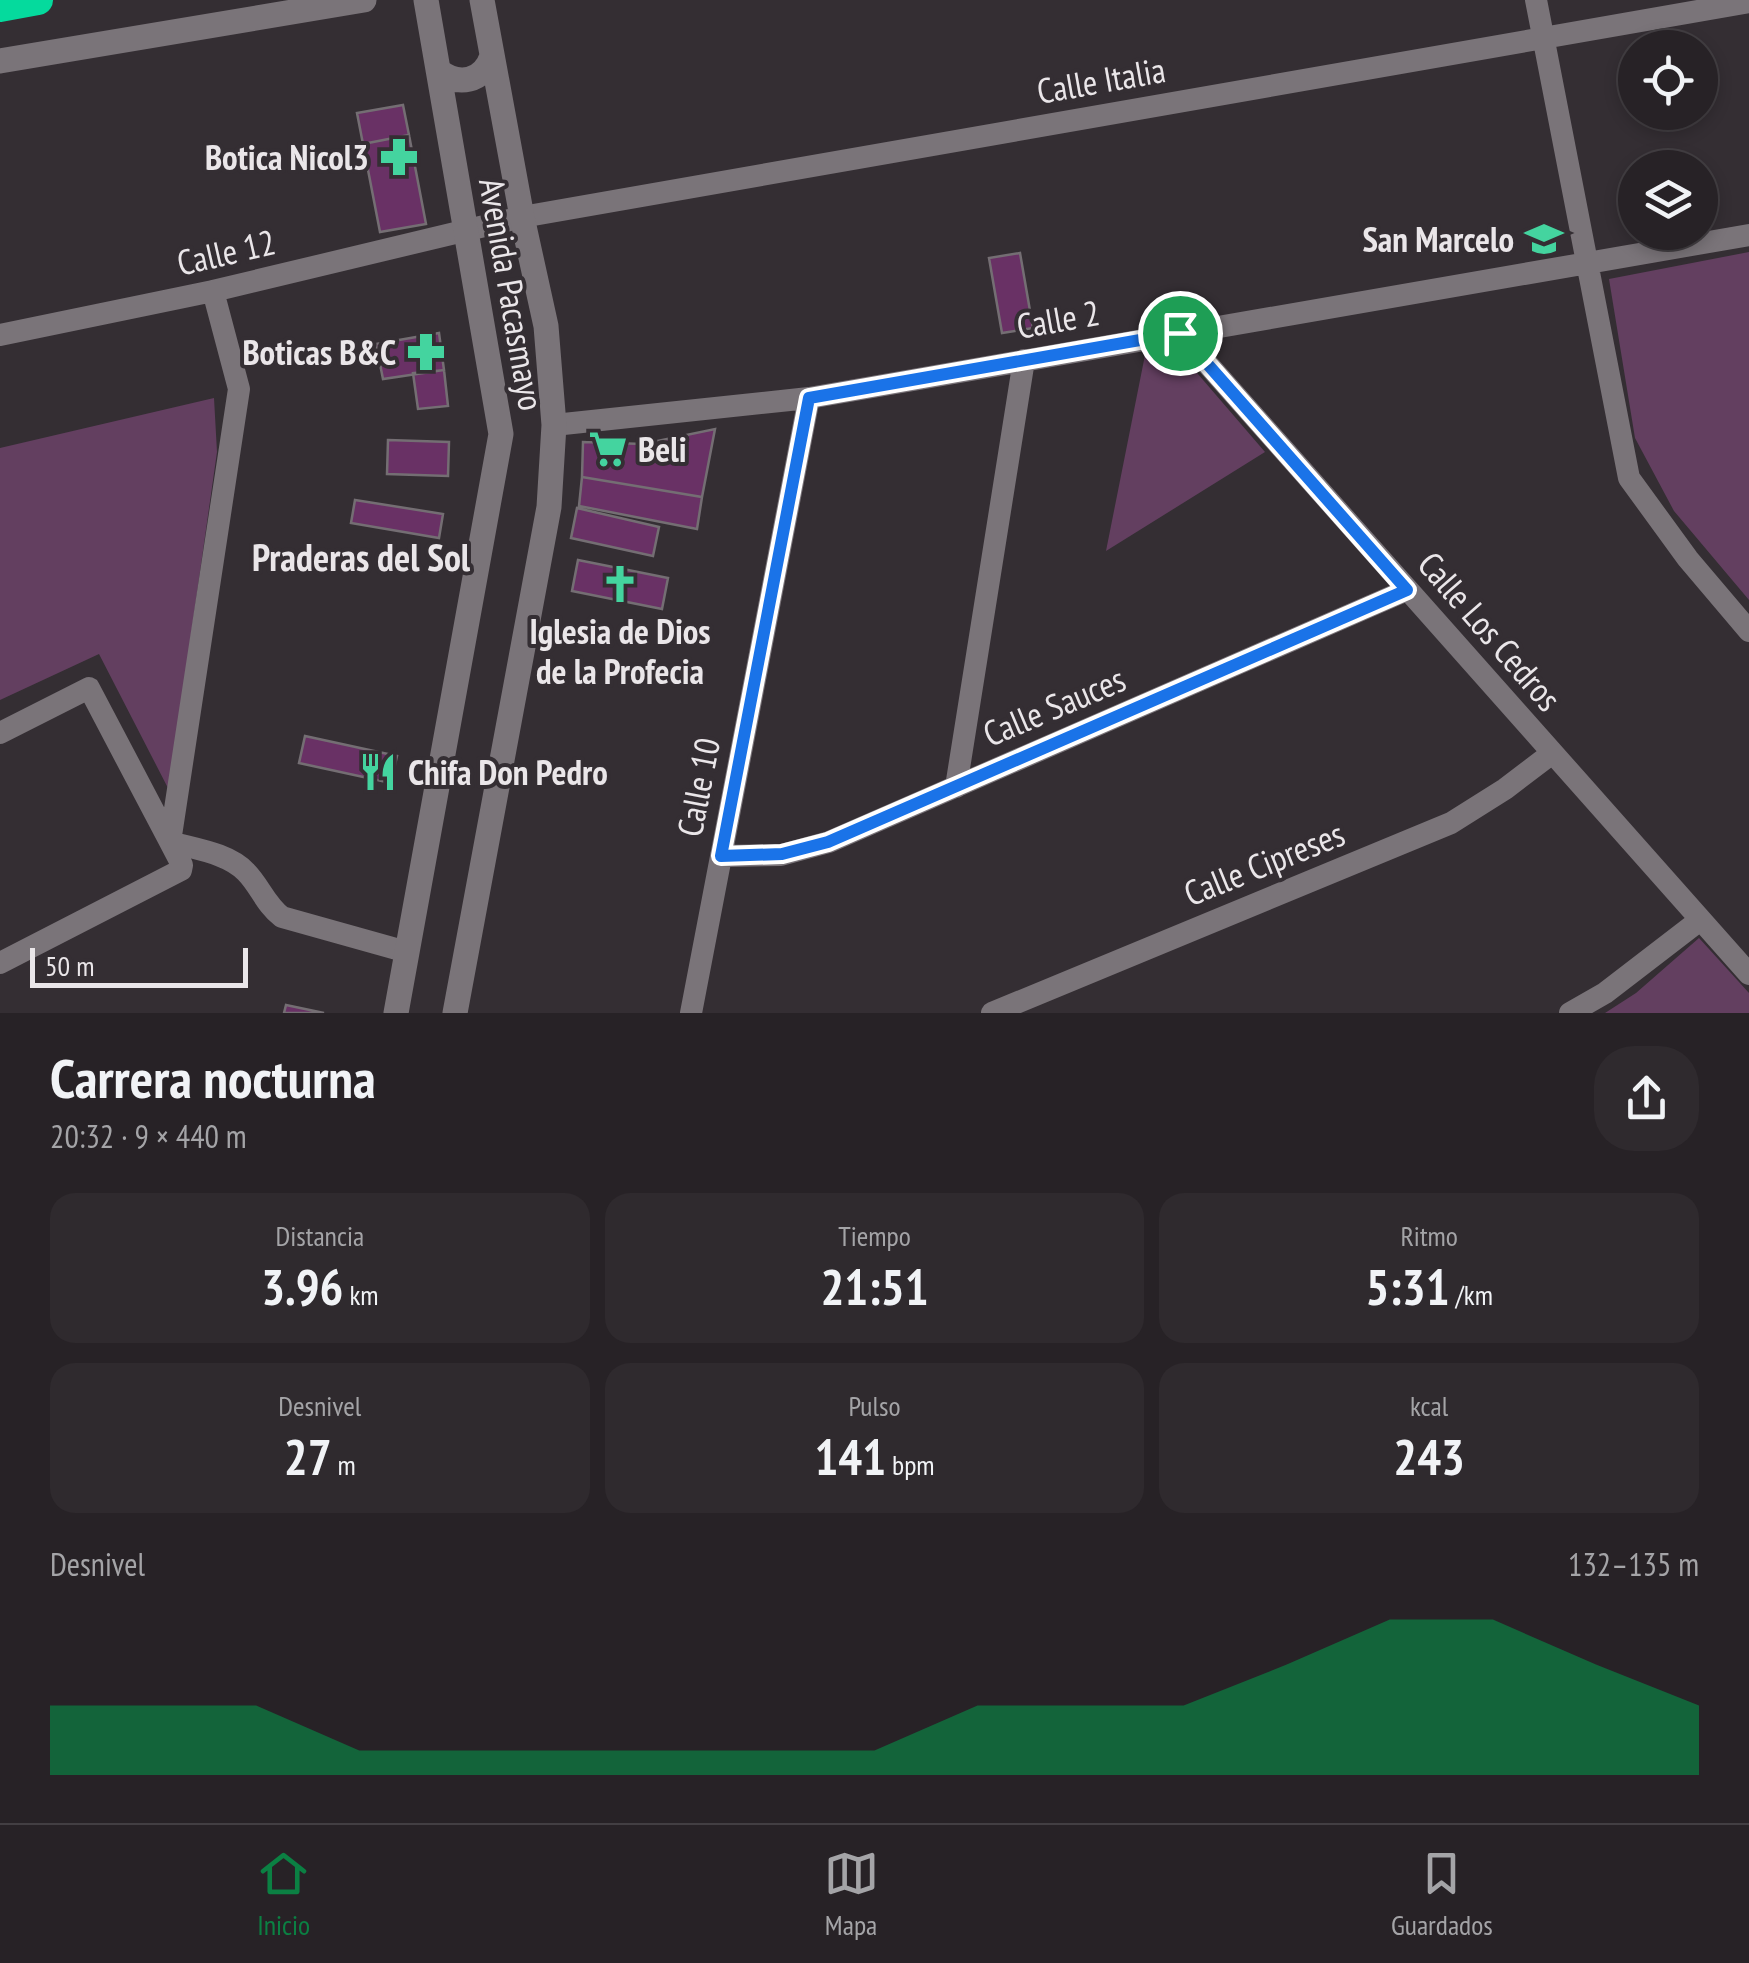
<!DOCTYPE html>
<html lang="es">
<meta charset="utf-8">
<style>
:root{--surface:#272226;--page:#2f2a2e;--text:#f1f3f6;--muted:#a4a4a7;--line:#433f43;--accent:#0b8043}
body{margin:0;font-family:"PT Sans Narrow",sans-serif;background:var(--page);color:var(--text);height:100vh;display:flex;flex-direction:column;font-size:38px;white-space:nowrap}
*{box-sizing:border-box;margin:0}
p{font-size:32px;color:var(--muted)}
.icon{flex:none;width:55px;height:55px;fill:none;stroke:currentColor;stroke-width:2;stroke-linecap:round;stroke-linejoin:round}
.map{position:relative;height:1013px;overflow:hidden}
.side{display:flex;flex-direction:column;background:var(--surface);flex:1}
.side>*{flex:none}
.tools{position:absolute;left:1618px;top:30px;display:grid;gap:20px}
.tools a{display:grid;place-items:center;width:100px;height:100px;border-radius:50%;background:var(--surface);box-shadow:0 5px 15px #0003,0 0 0 2px var(--line);font-size:50px}
.scale{position:absolute;left:30px;bottom:25px;width:218px;box-sizing:border-box;padding-left:10px;border:5px solid #eae6e9;border-top:0;font-size:28px;line-height:35px;white-space:nowrap;color:#eae6e9;-webkit-text-stroke:8px #342e33;paint-order:stroke}
.pin{position:absolute;display:grid;place-items:center;width:85px;height:85px;color:#fff;margin:-42px;border:5px solid #fff;border-radius:50%;box-shadow:0 2px 10px #0007}
.round{display:grid;place-items:center;flex:none;width:105px;height:105px;border-radius:40px;background:var(--page)}
.head{display:flex;align-items:center;justify-content:space-between;height:170px;padding:0 50px}
h1{font-size:55px;font-weight:800;line-height:75px}
.metrics{display:grid;grid-template-columns:repeat(3,1fr);gap:15px;height:170px;padding:10px 50px}
.metrics div{display:grid;align-content:center;border-radius:25px;background:var(--page);text-align:center}
.metrics b{font-size:50px;font-weight:800}
.metrics small{font-size:28px;font-weight:400}
.metrics p{font-size:28px}
.chart{height:280px;padding:20px 50px}
.chart p{display:flex;justify-content:space-between}
.chart svg{width:100%;height:180px;margin-top:10px;fill:var(--accent);opacity:.7}
.dock{display:flex;justify-content:space-around;align-items:center;height:140px;border-top:2px solid var(--line);background:var(--surface);font-size:28px;color:var(--muted)}
.dock a{display:grid;justify-items:center;gap:5px}
.dock .active{color:var(--accent)}
.map>svg:first-child{display:block}
.green{fill:#633f60}
.building{fill:#693165;stroke:#746e73;stroke-width:2.5}
.lines{fill:none;stroke-linecap:round;stroke-linejoin:round}
.street{stroke:#7a7479;stroke-width:22}
.secondary{stroke:#7a7479;stroke-width:25}
.highway{stroke:#05da9d;stroke-width:30}
.route-casing{stroke:#fff;stroke-width:20}
.route{stroke:#1a73e8;stroke-width:12}
.labels{text-anchor:middle;dominant-baseline:central;stroke-width:8;stroke-linejoin:round;paint-order:stroke}
.street-label{font-size:35px;fill:#eae6e9;stroke:#342e33}
.poi-label{font-size:35px;font-weight:bold;fill:#eae6e9;stroke:#342e33;text-anchor:end}
.neighbourhood-label{font-size:38px;font-weight:bold;fill:#eae6e9;stroke:#342e33}
</style>
<div class="map">
<svg width="1749" height="1013" viewBox="0 0 1749 1013">
<rect width="100%" height="100%" fill="#342e33"/>
<!-- green -->
<path class="green" d="M1749,252V600L1674,511L1635,438L1609,279Z
M1173,345L1265,452L1106,551L1145,355Z
M214,398L217,452L169,790L99,654L0,700V448Z
M1699,938L1749,993V1013H1605L1636,993Z"/>
<!-- building -->
<path class="building" d="M403,105L409,135L363,144L357,113Z
M409,135L426,224L380,232L363,144Z
M1020,253L1033,328L1002,333L989,258Z
M439,333L444,370L383,379L376,344Z
M444,370L448,406L418,409L413,373Z
M715,429L702,497L582,477L583,442L643,444Z
M388,440L449,442L448,476L387,474Z
M582,477L702,497L697,529L579,506Z
M355,500L443,514L439,538L351,523Z
M577,508L659,527L653,556L571,538Z
M578,560L668,578L662,609L572,591Z
M305,736L397,756L391,783L299,763Z
M286,1005L324,1013H284Z"/>
<g class="lines">
<!-- street -->
<path class="street" d="M1536,0L1629,478L1688,559L1749,631
M1180,333L1749,974
M0,335L213,291L522,217L1749,2
M554,425L809,398L1749,235
M0,733L89,688L170,842C195,849 228,853 246,872C260,886 265,904 282,917L407,952
M956,787L1024,360
M721,856L781,855L829,842L1407,590
M0,963L181,870L182,865L170,842L239,389L213,291
M691,1013L809,398
M992,1013L1451,823L1505,789L1551,754
M1570,1013L1605,993L1700,920"/>
<!-- secondary -->
<path class="secondary" d="M0,61L364,0
M438,70C458,87 483,82 492,56
M396,1013L501,434L426,0
M455,1013L549,507L554,425L546,326L522,217L482,0"/>
<!-- highway -->
<path class="highway" d="M0,7L38,0"/>
</g>
<g class="lines">
<!-- route casing -->
<g class="route-casing">
<path id="route" d="M1180,333L1407,590L828,842L782,854L721,856L809,398Z"/>
</g>
<!-- route -->
<use href="#route" class="route"/>
</g>
<!-- icons -->
<defs>
<g id="pharmacy-bare" transform="scale(3)"><path d="M-2-6h4v4h4v4h-4v4h-4v-4h-4v-4h4Z" fill="#44d49f" stroke="#342e33" stroke-width="2.5" paint-order="stroke"/></g>
<g id="university-bare" transform="scale(3)"><path d="M0-5L7-2L0 1L-7-2ZM-4 1L0 2.5L4 1V4Q0 6-4 4Z" fill="#44d49f" stroke="#342e33" stroke-width="2.5" paint-order="stroke"/></g>
<g id="supermarket-bare" transform="scale(3)"><path d="M-6-5.5h2.5l.6 2H6L4.5 2H-2.5L-4.4-4H-6ZM-1.5 3.2a1.3 1.3 0 1 0 .1 0ZM3 3.2a1.3 1.3 0 1 0 .1 0Z" fill="#44d49f" stroke="#342e33" stroke-width="2.5" paint-order="stroke"/></g>
<g id="church-bare" transform="scale(3)"><path d="M-1.2-6h2.4v3.5h3.3v2.4h-3.3V6h-2.4V-.1h-3.3v-2.4h3.3Z" fill="#44d49f" stroke="#342e33" stroke-width="2.5" paint-order="stroke"/></g>
<g id="restaurant-bare" transform="scale(3)"><path d="M-5-6h1v4h1v-4h1v4h1v-4h1v5L-1.5 .5V6h-2V.5L-5-1ZM5-6V6H3V1.5H1.5Q1.5-4 5-6Z" fill="#44d49f" stroke="#342e33" stroke-width="2.5" paint-order="stroke"/></g>
</defs>
<g fill-rule="evenodd">
<use href="#pharmacy-bare" x="399" y="157"/>
<use href="#university-bare" x="1544" y="239"/>
<use href="#pharmacy-bare" x="426" y="352"/>
<use href="#supermarket-bare" x="608" y="449"/>
<use href="#church-bare" x="620" y="584"/>
<use href="#restaurant-bare" x="378" y="772"/>
</g>
<g class="labels">
<!-- street labels -->
<g class="street-label">
<text transform="translate(1101 80) rotate(-10)">Calle Italia</text>
<text transform="translate(226 252) rotate(-13)">Calle 12</text>
<text transform="translate(512 294) rotate(80)">Avenida Pacasmayo</text>
<text transform="translate(1058 319) rotate(-10)">Calle 2</text>
<text transform="translate(1490 631) rotate(49)">Calle Los Cedros</text>
<text transform="translate(1054 706) rotate(-23)">Calle Sauces</text>
<text transform="translate(698 787) rotate(-79)">Calle 10</text>
<text transform="translate(1264 863) rotate(-22)">Calle Cipreses</text>
</g>
<!-- poi labels -->
<g class="poi-label">
<text x="369" y="157">Botica Nicol3</text>
<text x="1514" y="239">San Marcelo</text>
<text x="396" y="352">Boticas B&amp;C</text>
<text x="638" y="449" text-anchor="start">Beli</text>
<text x="620" y="631" text-anchor="middle">Iglesia de Dios<tspan x="620" dy="40">de la Profecia</tspan></text>
<text x="408" y="772" text-anchor="start">Chifa Don Pedro</text>
</g>
<!-- neighbourhood labels -->
<g class="neighbourhood-label">
<text x="361" y="556">Praderas del Sol</text>
</g>
</g>
</svg>
<div class="tools">
<a><svg class="icon" aria-label="locate" viewBox="0 0 24 24"><circle cx="12" cy="12" r="6"/><path d="M12 2v4M12 18v4M2 12h4M18 12h4"/></svg></a>
<a><svg class="icon" aria-label="layers" viewBox="0 0 24 24"><path d="M12 4l9 5-9 5-9-5zM3 14l9 5 9-5"/></svg></a>
</div>
<div class="scale">50 m</div>
<div class="pin" style="left:1180px;top:333px;background:#1e9e55"><svg class="icon" aria-label="arrive" viewBox="0 0 24 24"><path d="M6 21V4h12l-3 4 3 4H6"/></svg></div>
</div>
<section class="side">
<div class="head"><div><h1>Carrera nocturna</h1><p>20:32 · 9 × 440 m</p></div><a class="round"><svg class="icon" aria-label="share" viewBox="0 0 24 24"><path d="M12 15V3M7 8l5-5 5 5M5 13v7h14v-7"/></svg></a></div>
<div class="metrics">
<div><p>Distancia</p><b>3.96<small> km</small></b></div>
<div><p>Tiempo</p><b>21:51</b></div>
<div><p>Ritmo</p><b>5:31<small> /km</small></b></div>
</div>
<div class="metrics">
<div><p>Desnivel</p><b>27<small> m</small></b></div>
<div><p>Pulso</p><b>141<small> bpm</small></b></div>
<div><p>kcal</p><b>243</b></div>
</div>
<div class="chart"><p><span>Desnivel</span>132–135 m</p>
<svg viewBox="0 0 160 44" preserveAspectRatio="none"><path d="M0 44V27L10 27L20 27L30 38L40 38L50 38L60 38L70 38L80 38L90 27L100 27L110 27L120 17L130 6L140 6L150 17L160 27V44z"/></svg>
</div>
</section>
<nav class="dock">
<a class="active"><svg class="icon" aria-label="home" viewBox="0 0 24 24"><path d="M3 11l9-7 9 7M6 9v11h12V9"/></svg>Inicio</a>
<a><svg class="icon" aria-label="map" viewBox="0 0 24 24"><path d="M3 6l6-2 6 2 6-2v14l-6 2-6-2-6 2zM9 4v14M15 6v14"/></svg>Mapa</a>
<a><svg class="icon" aria-label="saved" viewBox="0 0 24 24"><path d="M7 4h10v16l-5-4-5 4z"/></svg>Guardados</a>
</nav>
